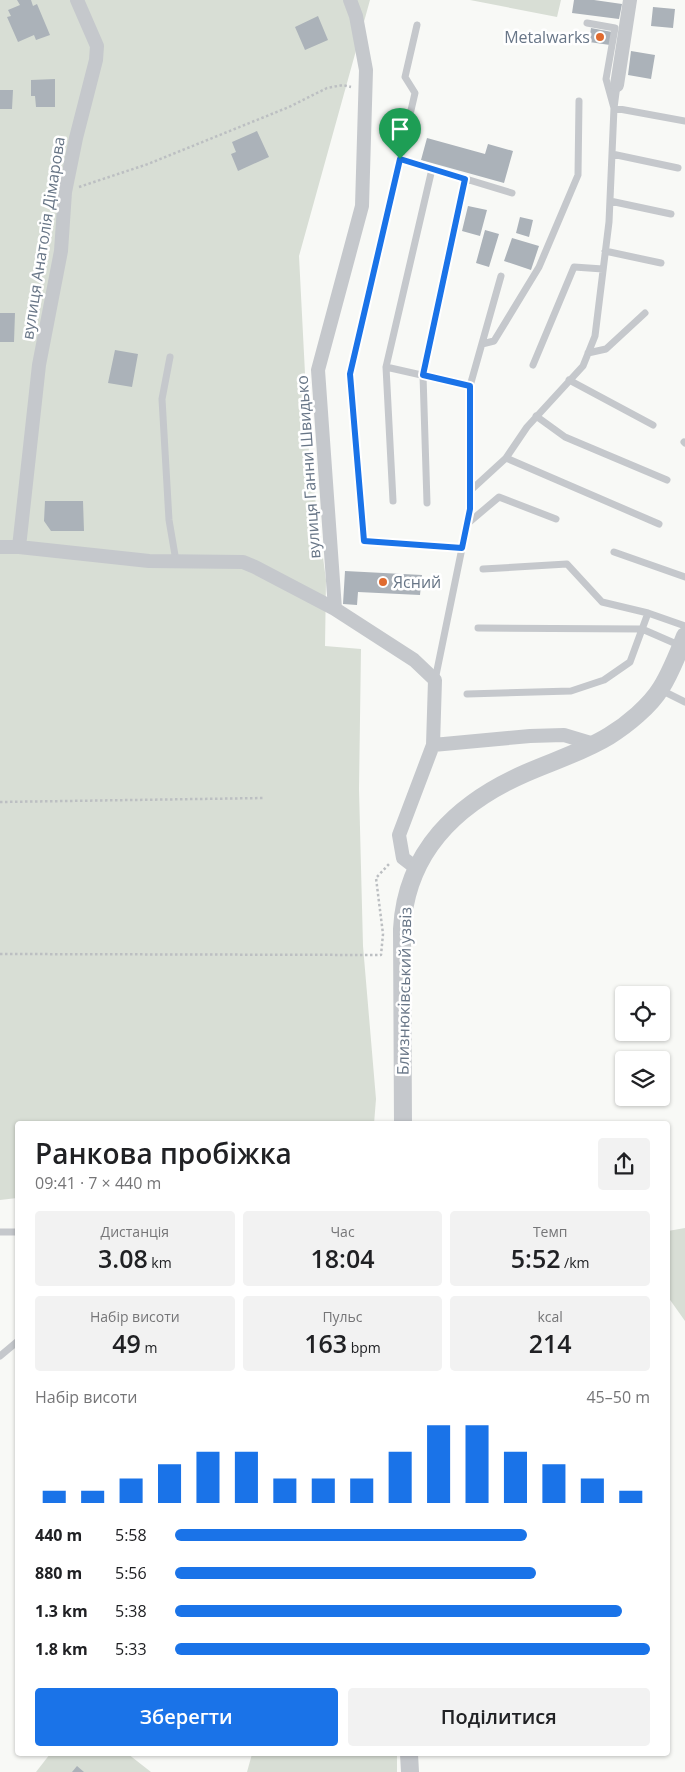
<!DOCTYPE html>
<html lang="uk">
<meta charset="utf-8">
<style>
:root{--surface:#fff;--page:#f2f2f2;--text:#202124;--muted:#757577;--accent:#1a73e8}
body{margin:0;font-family:"Open Sans",sans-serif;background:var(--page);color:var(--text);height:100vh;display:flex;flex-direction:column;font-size:19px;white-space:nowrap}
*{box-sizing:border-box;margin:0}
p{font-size:16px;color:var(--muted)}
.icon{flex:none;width:28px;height:28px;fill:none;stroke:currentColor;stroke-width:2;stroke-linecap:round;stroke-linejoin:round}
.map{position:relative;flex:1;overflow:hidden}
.sheet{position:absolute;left:15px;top:1121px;width:655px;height:635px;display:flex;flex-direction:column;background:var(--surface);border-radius:5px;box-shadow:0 1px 4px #0004}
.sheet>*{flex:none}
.controls{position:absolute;left:615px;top:986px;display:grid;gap:10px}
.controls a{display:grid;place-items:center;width:55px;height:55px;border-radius:5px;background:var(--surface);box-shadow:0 1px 4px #0004;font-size:25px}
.pin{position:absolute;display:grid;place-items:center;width:42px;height:42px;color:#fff;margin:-51px -21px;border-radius:50% 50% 50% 0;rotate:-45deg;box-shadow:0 0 5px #0007}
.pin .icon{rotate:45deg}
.round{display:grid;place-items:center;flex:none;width:52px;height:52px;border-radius:5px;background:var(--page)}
.head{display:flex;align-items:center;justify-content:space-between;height:85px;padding:0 20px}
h1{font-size:28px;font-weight:600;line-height:38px}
.figures{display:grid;grid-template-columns:repeat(3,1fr);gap:8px;height:85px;padding:5px 20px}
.figures div{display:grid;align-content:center;border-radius:5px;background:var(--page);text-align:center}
.figures b{font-size:25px;font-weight:600}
.figures small{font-size:14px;font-weight:400}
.figures p{font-size:14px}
.chart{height:140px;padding:10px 20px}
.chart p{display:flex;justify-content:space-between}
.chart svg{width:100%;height:90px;margin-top:5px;stroke:var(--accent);stroke-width:6}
.primary-button{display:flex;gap:10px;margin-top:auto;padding:10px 20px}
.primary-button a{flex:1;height:58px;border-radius:5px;background:var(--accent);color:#fff;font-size:20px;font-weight:600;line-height:58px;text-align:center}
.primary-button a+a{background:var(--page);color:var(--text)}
ul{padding:0 20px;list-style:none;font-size:16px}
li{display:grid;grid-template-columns:80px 60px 1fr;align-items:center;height:38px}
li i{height:12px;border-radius:6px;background:var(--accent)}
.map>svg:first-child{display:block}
.green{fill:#d8ded5}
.building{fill:#abb2b9}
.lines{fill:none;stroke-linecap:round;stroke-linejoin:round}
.path{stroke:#bcbfc2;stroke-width:2.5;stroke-dasharray:2.5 2.5;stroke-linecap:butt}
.service{stroke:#c5c8cc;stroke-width:7}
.minor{stroke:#c5c8cc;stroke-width:14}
.tertiary{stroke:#c5c8cc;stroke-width:18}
.route-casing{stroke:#fff;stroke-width:10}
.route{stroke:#1a73e8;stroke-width:6}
.poi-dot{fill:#e06b2f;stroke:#fff;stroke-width:2}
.labels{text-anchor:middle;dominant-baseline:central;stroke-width:5;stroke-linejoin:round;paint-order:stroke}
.poi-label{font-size:16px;fill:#687687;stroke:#fff;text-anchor:end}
.street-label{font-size:16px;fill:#687687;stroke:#fff}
</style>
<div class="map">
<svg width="685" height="1772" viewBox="0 0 685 1772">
<rect width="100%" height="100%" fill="#f8f9f6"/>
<!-- green -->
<path class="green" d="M0,0H370L299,256L309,452L326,580L325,646L361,649L359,789L363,946L376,1099L374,1124H18L17,1198L0,1200Z
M470,0H561L557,17Z
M685,1228V1321L668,1297V1231Z
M50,1754H128L151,1772H36Z
M252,1754H397V1772H247Z"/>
<!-- building -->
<path class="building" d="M17,0H31L33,6L37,4L50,35L36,40L34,35L18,42L7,17L11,16L8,10L20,5Z
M574,0H594L622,4L619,19L572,13Z
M653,7L675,9L673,28L651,26Z
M318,16L328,40L305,50L295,27Z
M591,28L612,32L610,45L589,42Z
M631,51L655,55L651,79L628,75Z
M55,79V107H36L35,96H31V80Z
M0,90H13L12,109H0Z
M257,131L269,157L238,171L231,154L236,152L232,142Z
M427,138L485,154L488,144L513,151L504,183L421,160Z
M468,206L487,210L480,236L462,231Z
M520,217L533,220L529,237L516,233Z
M485,230L499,234L489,267L476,263Z
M512,238L539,246L531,270L504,261Z
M0,313H15L14,342H0Z
M115,350L138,354L132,387L108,383Z
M45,501H83L84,531H51L44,521Z
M345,571L422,575L420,595L358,592L357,605L343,604Z
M77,1766L84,1772H72Z"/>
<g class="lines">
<!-- path -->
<path class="path" d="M79,187L148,164L289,107L327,88L343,85L351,87
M0,802L264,798
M0,954L381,955L383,934L376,878L390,863"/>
<!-- service -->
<path class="service" d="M417,25L405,77L415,93L350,374L364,541L462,548
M617,85L614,108L685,121
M612,154L678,168
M400,159L512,193
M610,201L671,214
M605,251L661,263
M482,344L494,341L539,267L578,175L579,101
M588,353L606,349L645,313
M170,357L162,399L169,520L176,561
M533,365L574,267L603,269
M386,367L470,386
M569,380L653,425
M536,416L565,437L667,480
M684,442L685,443
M506,458L659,524
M470,491L506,458L527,427L583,366L595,336L609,222L614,108L606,79L615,28L587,23
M393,501L386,367L432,169
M427,503L423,375L465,179
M467,524L499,497L556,519
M614,552L685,577
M483,569L567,564L602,602L648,613
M478,628L642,629L681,646
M435,680L470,509V386L501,276
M661,690L685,702
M467,694L571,691L604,680L630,662L648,613L685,626
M0,1232H18
M0,1356L18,1341"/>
<!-- minor -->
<path class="minor" d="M617,85L630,0
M0,547H19L149,561L243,562L255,567L335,609L414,660L435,680L433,745L399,835L403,858L416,868
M19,547L39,365L61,251L65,192L76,138L96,60L97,46L77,0
M335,609L318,370L362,206L366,70L356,16L350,0
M433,745L530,736L564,735L594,744"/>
<!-- tertiary -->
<path class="tertiary" d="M403,1124L402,929C406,852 457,803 526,773C553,761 583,752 609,736C627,725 650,706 661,688C671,672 678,654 685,636
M409,1754L410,1772"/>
</g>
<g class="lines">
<!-- route casing -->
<g class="route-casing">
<path id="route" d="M400,159L465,179L423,375L470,386V509L462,548L364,541L350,374Z"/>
</g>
<!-- route -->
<use href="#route" class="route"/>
</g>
<!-- markers -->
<g class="poi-dot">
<circle cx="600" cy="37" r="5"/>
<circle cx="383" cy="582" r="5"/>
</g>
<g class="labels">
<!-- poi labels -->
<g class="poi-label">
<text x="590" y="37">Metalwarks</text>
<text x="393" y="582" text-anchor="start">Ясний</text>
</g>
<!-- street labels -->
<g class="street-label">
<text transform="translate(43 238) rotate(-81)">вулиця Анатолія Дімарова</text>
<text transform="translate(308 467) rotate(-94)">вулиця Ганни Швидько</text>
<text transform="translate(404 991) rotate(-89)">Близнюківський узвіз</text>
</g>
</g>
</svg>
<div class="controls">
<a><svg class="icon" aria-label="locate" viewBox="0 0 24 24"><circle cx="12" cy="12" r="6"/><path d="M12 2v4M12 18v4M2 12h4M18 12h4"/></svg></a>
<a><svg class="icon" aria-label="layers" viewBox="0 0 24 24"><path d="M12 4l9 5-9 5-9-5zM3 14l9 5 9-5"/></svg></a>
</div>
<div class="pin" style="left:400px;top:159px;background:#1e9e55"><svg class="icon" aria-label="arrive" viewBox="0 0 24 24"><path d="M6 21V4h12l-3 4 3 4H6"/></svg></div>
<section class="sheet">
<div class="head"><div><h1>Ранкова пробіжка</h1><p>09:41 · 7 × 440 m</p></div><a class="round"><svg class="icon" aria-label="share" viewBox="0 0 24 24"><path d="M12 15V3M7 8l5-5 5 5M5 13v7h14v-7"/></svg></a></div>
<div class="figures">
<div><p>Дистанція</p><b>3.08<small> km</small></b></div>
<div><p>Час</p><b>18:04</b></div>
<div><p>Темп</p><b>5:52<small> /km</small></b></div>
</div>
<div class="figures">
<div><p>Набір висоти</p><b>49<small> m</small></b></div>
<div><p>Пульс</p><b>163<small> bpm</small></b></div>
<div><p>kcal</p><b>214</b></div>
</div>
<div class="chart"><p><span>Набір висоти</span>45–50 m</p>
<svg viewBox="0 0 160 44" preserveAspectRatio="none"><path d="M5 44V38M15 44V38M25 44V32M35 44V25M45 44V19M55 44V19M65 44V32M75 44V32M85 44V32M95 44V19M105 44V6M115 44V6M125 44V19M135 44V25M145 44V32M155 44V38"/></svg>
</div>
<ul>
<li><b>440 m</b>5:58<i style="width:74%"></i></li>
<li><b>880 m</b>5:56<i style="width:76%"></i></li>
<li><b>1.3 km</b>5:38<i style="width:94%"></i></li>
<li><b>1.8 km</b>5:33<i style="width:100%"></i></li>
</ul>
<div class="primary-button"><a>Зберегти</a><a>Поділитися</a></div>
</section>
</div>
